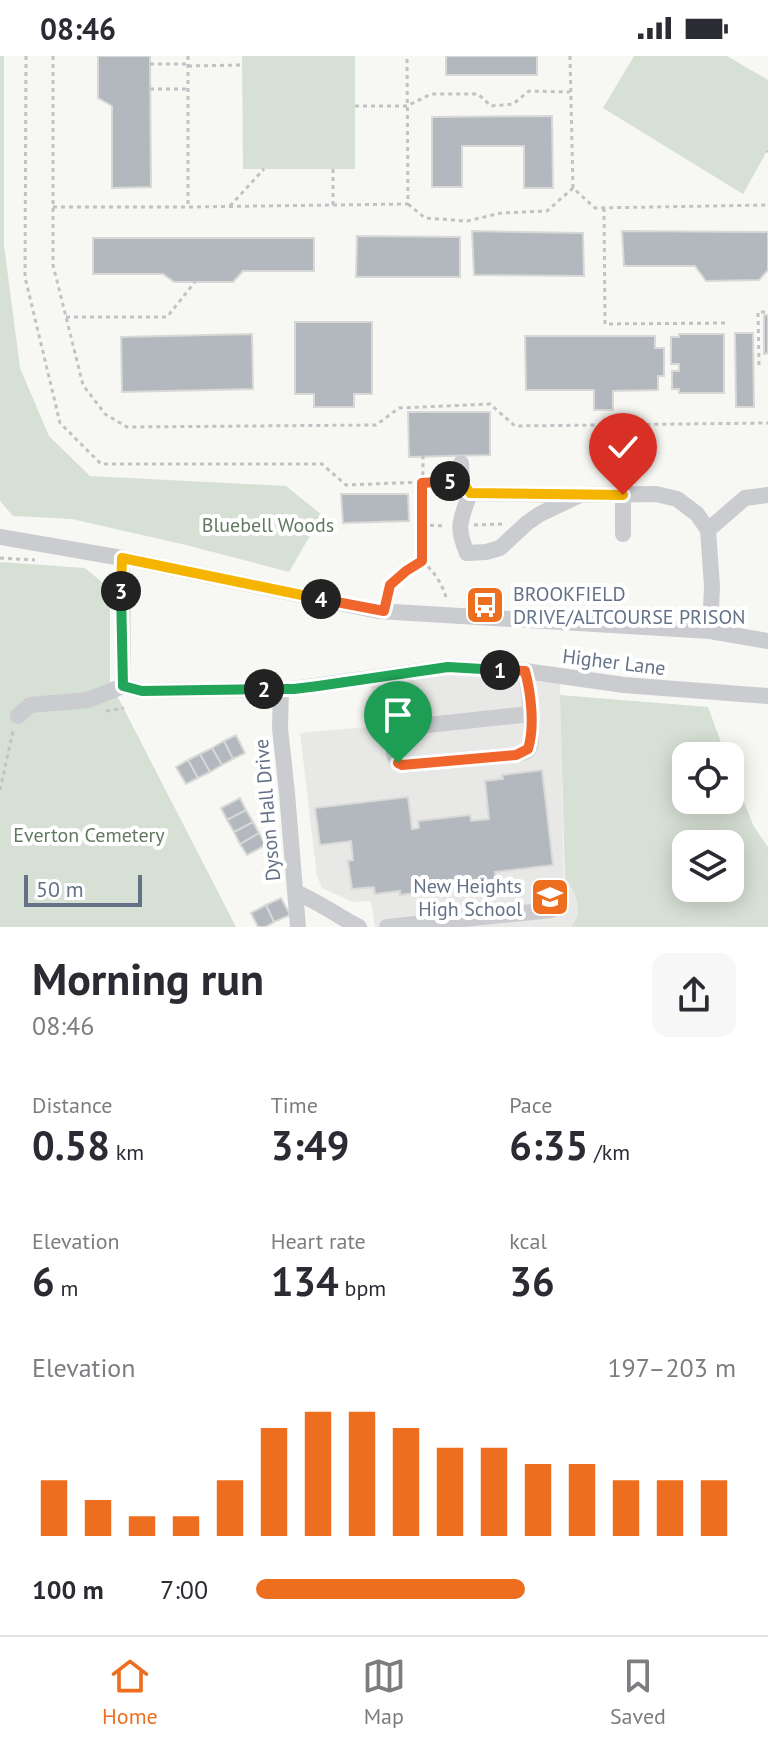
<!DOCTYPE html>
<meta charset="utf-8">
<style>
:root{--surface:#fff;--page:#f7f7f7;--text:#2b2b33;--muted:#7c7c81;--line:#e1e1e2;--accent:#ed6e1e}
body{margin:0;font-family:"PT Sans",sans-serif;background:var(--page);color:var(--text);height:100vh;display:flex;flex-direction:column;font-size:30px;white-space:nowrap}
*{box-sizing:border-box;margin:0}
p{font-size:26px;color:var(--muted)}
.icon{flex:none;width:44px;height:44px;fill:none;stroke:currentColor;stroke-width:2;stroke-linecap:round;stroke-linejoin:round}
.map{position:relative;height:871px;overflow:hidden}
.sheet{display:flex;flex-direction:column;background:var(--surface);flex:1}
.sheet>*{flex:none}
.buttons{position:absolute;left:672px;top:686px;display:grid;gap:16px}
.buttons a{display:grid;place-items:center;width:72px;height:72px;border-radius:16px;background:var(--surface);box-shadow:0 4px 20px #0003;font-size:40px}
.scale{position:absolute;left:24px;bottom:20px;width:118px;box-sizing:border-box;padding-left:8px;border:4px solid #647287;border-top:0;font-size:22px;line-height:28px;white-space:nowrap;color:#647287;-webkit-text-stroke:6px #fff;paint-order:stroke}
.pin{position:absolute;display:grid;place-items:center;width:68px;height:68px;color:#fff;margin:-82px -34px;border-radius:50% 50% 50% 0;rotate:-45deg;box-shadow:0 0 8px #0007}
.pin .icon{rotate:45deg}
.km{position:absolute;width:40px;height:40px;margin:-20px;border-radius:50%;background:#222;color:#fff;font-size:22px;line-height:40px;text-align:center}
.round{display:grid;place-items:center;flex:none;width:84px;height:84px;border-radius:16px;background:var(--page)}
.headline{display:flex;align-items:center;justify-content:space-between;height:136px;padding:0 32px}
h1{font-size:44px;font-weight:700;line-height:60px}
.stats{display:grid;grid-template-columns:repeat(3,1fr);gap:12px;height:136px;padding:8px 32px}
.stats div{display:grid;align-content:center}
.stats b{font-size:40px;font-weight:700}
.stats small{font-size:22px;font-weight:400}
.stats p{font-size:22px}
.chart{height:224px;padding:16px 32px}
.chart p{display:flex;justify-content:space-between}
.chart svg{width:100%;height:144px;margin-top:8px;stroke:var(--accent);stroke-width:6}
ul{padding:0 32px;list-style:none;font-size:26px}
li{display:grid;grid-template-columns:128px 96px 1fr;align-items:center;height:60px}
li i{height:20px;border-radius:10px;background:var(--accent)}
.status{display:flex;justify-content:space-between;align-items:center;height:56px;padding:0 40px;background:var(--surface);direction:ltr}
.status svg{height:22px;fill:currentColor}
.tab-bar{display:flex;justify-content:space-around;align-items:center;height:112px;border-top:2px solid var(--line);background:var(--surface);font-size:22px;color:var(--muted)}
.tab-bar a{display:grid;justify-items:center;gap:4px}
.tab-bar .current{color:var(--accent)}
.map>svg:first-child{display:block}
.built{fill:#e8e8e7}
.green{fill:#d7e0d5;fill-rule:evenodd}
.building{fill:#b2b8be;stroke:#d8d9d6;stroke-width:2}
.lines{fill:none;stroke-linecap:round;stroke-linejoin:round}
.path{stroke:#c0c2c5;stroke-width:3;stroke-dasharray:4 4;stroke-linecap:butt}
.minor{stroke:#caccd0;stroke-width:16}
.split-1-casing{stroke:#fff;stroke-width:16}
.split-2-casing{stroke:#fff;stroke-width:16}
.split-3-casing{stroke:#fff;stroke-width:16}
.split-4-casing{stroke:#fff;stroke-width:16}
.split-5-casing{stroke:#fff;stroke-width:16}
.split-6-casing{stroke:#fff;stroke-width:16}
.split-1{stroke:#f0652b;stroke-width:10}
.split-2{stroke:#22a559;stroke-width:10}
.split-3{stroke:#22a559;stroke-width:10}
.split-4{stroke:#f5b400;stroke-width:10}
.split-5{stroke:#f0652b;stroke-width:10}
.split-6{stroke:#f5b400;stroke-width:10}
.labels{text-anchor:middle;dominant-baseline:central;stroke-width:8;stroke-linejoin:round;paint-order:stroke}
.park-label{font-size:20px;fill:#617960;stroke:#fff}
.poi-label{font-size:20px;fill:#647287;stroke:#fff;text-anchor:start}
.street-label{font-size:20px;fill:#647287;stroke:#fff}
</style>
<div class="status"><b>08:46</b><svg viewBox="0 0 49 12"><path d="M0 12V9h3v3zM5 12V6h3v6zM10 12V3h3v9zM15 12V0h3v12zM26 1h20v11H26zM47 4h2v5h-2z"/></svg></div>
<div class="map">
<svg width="768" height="871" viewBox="0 0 768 871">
<rect width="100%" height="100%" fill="#f7f7f4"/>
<!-- built -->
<path class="built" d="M447,619L560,627L564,821L573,834L580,849L575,867L571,871H375L371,845L353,846L322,832L317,820L300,677L376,670L371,629Z"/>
<!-- green -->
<path class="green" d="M0,0H4V189L20,312L49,380L90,420L286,430L322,459L289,516L186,489L72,463L13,460L0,445Z
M242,0H355V113H243Z
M634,0H727L768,24V93L743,138L603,52Z
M0,506L85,512L110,533V626L236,871H0Z
M560,639L708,651L726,700H686V744H730V709L753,769L768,791V871H571C585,853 576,838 565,822ZM686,788H730V832H686Z"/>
<!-- building -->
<path class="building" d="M98,0H150L151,131L112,132V50L98,42Z
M446,0H537V19H446Z
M552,60L553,132H524V90H462V131H432V61Z
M472,175L583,177L584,220L474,219Z
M622,175L768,176V214L759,224L706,225L695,210H624Z
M357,180L460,181V221H356Z
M93,182H314V215H243L233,226H174L163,218H93Z
M764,259H768V297L764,298Z
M295,266H372V338H354V351H314V338H295Z
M735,277H753L754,351H736Z
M252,278L253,333L122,336L121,281Z
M679,278H724V337H679V333H672V315H679V308H671V281H679Z
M525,280H655V292H664V320H658V334L613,335V354H594V334H526Z
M408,356H490V399L409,401Z
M341,438H408L409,465L343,467Z
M236,679L245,697L233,703L224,685Z
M224,685L233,703L222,709L212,692Z
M212,692L222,709L210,716L200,698Z
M200,698L210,716L198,722L188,704Z
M188,704L198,722L186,728L176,711Z
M542,714L553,809L495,816L496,827L400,839V835L375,838L374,831L352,833L348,805L353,804L351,785L320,789L315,752L408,741L412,773L419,772L418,765L470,759L471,765L489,763L485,725L503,723L502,719Z
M240,742L246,754L227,764L221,752Z
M246,754L253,766L234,776L227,764Z
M253,766L259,777L240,788L234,776Z
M259,777L266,789L247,799L240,788Z
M281,842L290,859L274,866L266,849Z
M266,849L274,866L265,871H258L251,857Z"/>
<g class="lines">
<!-- path -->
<path class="path" d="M26,0L25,221L60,367L101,408H322L346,429L448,425
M53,0V209L83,329L105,358L127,371L376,369L399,352L490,348L515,370L768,367
M188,0V151L408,148L407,0
M570,0L573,132L595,152L768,149
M150,8H186
M188,10L242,9
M150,33H186
M355,50H407L431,38H478L491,50L513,48L529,35L570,36
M767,95L768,96
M333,113V149
M408,148L425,162L467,165L501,157L547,155L573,132
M230,150L264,113
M53,151H188
M604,152L605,268L725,267
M66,261H167L195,226
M759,309L758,256H768
M422,469L446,470
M474,469L502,468
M0,502L35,504
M422,505C435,516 443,529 447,545
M388,540C392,523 407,514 422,505L423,400
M106,655L124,652
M0,734L13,675"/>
<!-- minor -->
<path class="minor" d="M461,407L462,425L470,437
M580,439L540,458L527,467L500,492L486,496L467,497C455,469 461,464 470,437L580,439L656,438L677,443L697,458L708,474L712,530L710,575
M708,474L745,442L768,439
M623,478V439
M0,481L122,502L378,555L710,575L768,585
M122,502L123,630L142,635L294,633L448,611L525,615L624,629L768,640
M525,615C528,627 536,684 528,694C526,696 519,698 516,699L402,709C392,704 394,690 393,680L400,672L530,658
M281,633L280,672L287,737L298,871
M18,660L30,649L88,644L123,630
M295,836C318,845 337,860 359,871
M387,871L551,854"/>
</g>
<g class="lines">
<!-- split-1 casing -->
<g class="split-1-casing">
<path id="split-1" d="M398,707L402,709L516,699L528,693C535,671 531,637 525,615L500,614"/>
</g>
<!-- split-2 casing -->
<g class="split-2-casing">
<path id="split-2" d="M264,633H294L318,630L448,611L500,614"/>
</g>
<!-- split-3 casing -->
<g class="split-3-casing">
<path id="split-3" d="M121,535L123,630L142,635L264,633"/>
</g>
<!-- split-4 casing -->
<g class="split-4-casing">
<path id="split-4" d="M121,535L122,502L321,543"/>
</g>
<!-- split-5 casing -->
<g class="split-5-casing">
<path id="split-5" d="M321,543L384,555L390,529L406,515L422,505V427L450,425"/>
</g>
<!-- split-6 casing -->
<g class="split-6-casing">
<path id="split-6" d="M450,425H462L470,437L623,439"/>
</g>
<!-- split-1 -->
<use href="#split-1" class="split-1"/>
<!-- split-2 -->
<use href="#split-2" class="split-2"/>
<!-- split-3 -->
<use href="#split-3" class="split-3"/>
<!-- split-4 -->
<use href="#split-4" class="split-4"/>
<!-- split-5 -->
<use href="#split-5" class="split-5"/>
<!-- split-6 -->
<use href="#split-6" class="split-6"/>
</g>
<!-- icons -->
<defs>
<g id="bus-square" transform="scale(2)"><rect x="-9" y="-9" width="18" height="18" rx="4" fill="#ed6e1e" stroke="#fff"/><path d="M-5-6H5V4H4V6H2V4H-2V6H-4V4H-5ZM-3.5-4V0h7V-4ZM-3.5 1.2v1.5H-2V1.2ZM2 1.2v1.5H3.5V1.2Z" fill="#fff"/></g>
<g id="school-square" transform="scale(2)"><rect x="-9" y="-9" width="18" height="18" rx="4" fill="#ed6e1e" stroke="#fff"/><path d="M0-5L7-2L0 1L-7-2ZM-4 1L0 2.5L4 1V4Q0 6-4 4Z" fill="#fff"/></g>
</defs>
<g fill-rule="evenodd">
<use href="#bus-square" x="485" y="549"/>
<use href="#school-square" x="550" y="841"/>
</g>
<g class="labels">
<!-- park labels -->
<g class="park-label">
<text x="268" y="469">Bluebell Woods</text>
<text x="89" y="779">Everton Cemetery</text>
</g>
<!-- poi labels -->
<g class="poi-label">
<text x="513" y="538">BROOKFIELD<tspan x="513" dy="23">DRIVE/ALTCOURSE PRISON</tspan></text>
<text x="522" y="830" text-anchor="end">New Heights<tspan x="522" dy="23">High School</tspan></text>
</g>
<!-- street labels -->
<g class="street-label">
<text transform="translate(614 606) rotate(7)">Higher Lane</text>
<text transform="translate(267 754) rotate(-95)">Dyson Hall Drive</text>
</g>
</g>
</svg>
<div class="buttons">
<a><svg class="icon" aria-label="locate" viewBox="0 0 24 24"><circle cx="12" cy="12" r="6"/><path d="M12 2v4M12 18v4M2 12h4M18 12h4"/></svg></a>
<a><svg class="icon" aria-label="layers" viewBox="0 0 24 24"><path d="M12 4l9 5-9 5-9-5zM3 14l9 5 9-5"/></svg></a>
</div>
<div class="scale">50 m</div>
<div class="pin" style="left:398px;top:707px;background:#1e9e55"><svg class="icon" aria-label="arrive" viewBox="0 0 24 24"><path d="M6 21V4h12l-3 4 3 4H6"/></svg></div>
<div class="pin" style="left:623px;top:439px;background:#d93025"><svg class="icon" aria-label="check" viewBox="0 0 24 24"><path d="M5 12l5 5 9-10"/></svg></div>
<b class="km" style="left:500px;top:614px">1</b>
<b class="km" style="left:264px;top:633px">2</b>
<b class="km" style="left:121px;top:535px">3</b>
<b class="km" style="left:321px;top:543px">4</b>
<b class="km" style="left:450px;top:425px">5</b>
</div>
<section class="sheet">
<div class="headline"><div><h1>Morning run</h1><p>08:46</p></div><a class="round"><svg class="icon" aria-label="share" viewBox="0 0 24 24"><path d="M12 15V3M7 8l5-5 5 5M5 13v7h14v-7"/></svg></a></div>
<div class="stats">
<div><p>Distance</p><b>0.58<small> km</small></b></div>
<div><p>Time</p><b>3:49</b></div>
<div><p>Pace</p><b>6:35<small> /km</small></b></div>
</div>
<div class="stats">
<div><p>Elevation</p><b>6<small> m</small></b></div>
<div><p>Heart rate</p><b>134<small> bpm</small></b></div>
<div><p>kcal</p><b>36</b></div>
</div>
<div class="chart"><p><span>Elevation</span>197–203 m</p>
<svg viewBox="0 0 160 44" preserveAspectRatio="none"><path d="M5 44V27M15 44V33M25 44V38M35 44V38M45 44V27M55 44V11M65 44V6M75 44V6M85 44V11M95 44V17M105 44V17M115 44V22M125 44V22M135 44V27M145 44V27M155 44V27"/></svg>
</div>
<ul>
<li><b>100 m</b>7:00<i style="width:56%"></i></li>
</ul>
</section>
<nav class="tab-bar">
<a class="current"><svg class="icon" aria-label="home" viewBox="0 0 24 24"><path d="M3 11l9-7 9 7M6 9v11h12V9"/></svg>Home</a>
<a><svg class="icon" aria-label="map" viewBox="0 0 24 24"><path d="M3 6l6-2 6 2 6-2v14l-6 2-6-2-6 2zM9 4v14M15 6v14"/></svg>Map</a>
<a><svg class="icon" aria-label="saved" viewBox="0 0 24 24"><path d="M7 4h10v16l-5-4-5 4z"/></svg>Saved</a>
</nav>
